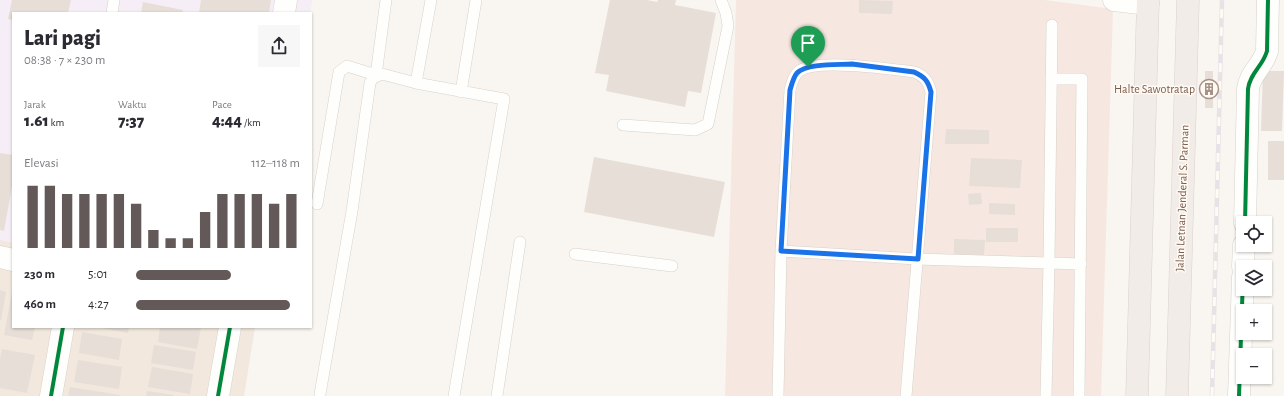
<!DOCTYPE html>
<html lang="id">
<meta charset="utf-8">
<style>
:root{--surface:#fff;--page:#f7f7f7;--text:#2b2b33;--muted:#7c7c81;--accent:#625958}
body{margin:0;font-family:"Alegreya Sans",sans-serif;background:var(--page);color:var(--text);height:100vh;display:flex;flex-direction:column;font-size:15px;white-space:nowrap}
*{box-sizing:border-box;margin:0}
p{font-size:13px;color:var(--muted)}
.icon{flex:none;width:22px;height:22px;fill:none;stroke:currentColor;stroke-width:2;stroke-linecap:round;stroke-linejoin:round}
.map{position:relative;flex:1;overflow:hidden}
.details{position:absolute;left:12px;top:12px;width:300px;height:316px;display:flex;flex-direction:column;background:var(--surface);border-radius:0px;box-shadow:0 1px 3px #0004}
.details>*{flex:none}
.controls{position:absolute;left:1236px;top:216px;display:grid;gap:8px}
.controls a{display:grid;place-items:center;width:36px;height:36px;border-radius:0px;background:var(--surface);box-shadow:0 1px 3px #0004;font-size:20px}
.pin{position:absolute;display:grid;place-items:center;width:34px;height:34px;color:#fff;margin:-41px -17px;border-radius:50% 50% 50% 0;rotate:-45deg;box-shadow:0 0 4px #0007}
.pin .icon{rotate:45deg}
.round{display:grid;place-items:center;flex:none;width:42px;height:42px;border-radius:0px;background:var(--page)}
.head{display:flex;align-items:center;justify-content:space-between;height:68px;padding:0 12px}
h1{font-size:22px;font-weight:800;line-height:30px}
.figures{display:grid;grid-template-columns:repeat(3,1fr);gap:6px;height:68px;padding:4px 12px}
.figures div{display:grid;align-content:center}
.figures b{font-size:17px;font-weight:800}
.figures small{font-size:11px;font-weight:400}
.figures p{font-size:11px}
.chart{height:112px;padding:8px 12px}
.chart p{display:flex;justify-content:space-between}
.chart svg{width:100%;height:72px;margin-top:4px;stroke:var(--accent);stroke-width:6}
ul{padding:0 12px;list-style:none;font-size:13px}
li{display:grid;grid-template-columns:64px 48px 1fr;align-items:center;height:30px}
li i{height:10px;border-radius:5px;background:var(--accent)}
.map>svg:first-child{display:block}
.residential{fill:#f2e8de}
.commercial{fill:#f6e8e1}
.education{fill:#f6eef6}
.building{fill:#e6ded7}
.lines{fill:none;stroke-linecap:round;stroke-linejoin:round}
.service-casing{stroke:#d7d1cb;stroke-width:12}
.minor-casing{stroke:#d7d1cb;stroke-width:23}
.tertiary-casing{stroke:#d7d1cb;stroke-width:23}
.trunk-casing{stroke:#dad1cc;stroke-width:23}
.service{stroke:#fefefd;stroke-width:11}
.minor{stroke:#fefefd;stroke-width:22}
.tertiary{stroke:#fefefd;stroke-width:22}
.trunk{stroke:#f2ece8;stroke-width:22}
.rail-casing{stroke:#e6e3e7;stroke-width:4.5}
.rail{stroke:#fffaf3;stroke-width:3;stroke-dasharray:9;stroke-linecap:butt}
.cycleway-casing{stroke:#fffaf3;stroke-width:6}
.cycleway{stroke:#00873e;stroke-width:4}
.route-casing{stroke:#fff;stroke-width:8}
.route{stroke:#1a73e8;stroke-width:5}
.labels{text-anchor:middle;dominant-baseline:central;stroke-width:3;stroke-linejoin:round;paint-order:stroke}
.poi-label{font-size:12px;fill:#7a5c4d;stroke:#fffaf3;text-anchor:end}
.street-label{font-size:12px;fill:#7a5c4d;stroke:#fffaf3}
</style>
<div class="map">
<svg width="1284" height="396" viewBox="0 0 1284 396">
<rect width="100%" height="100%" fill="#f9f5f0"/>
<!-- residential -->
<path class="residential" d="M0,0H312L310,13H13V327H255L244,396H0Z"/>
<!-- commercial -->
<path class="commercial" d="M736,0H1045L1113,9L1101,396H725Z"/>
<!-- education -->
<path class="education" d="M0,0H312L310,13H13V243L0,240Z"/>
<!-- building -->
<path class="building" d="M12,0H71L68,13H13V20L8,19Z
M201,0H271L269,13H199Z
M610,0H647L657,2L658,0H676L675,5L716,13L701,93L688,91L685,107L606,91L609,75L595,73Z
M859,0L893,1L892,14L859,13Z
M143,2L183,10L182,13H141Z
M1205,71H1213V108H1205Z
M1263,71H1284L1282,131H1261Z
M946,129L989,130V144H945Z
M1268,141H1284V180H1268Z
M0,153L13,155V181L4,231L0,230Z
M594,157L725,182L714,237L584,212Z
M971,158L1022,160L1020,188L969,186Z
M981,193L982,204L969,205L968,194Z
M989,203L1015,204V215L989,214Z
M986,228H1018V242H986Z
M954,239L985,240L984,255L954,254Z
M0,290L6,292L1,320H0Z
M12,292L13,327H35L32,340L4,335Z
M97,327H129L128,333Z
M160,327H201L197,349L158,342Z
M82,332L122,339L119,360L79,353Z
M154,345L196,352L193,370L151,363Z
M2,349L35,355L27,393L0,388V359Z
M78,360L122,367L119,389L74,382Z
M152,367L193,374L190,394L148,387Z
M70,387L120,395V396H68Z
M147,391L174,395V396H146Z"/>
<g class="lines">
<!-- service casing -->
<g class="service-casing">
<path id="service" d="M112,13L114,0
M1051,79H1082L1079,396
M416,83L431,0
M461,92L476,0
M623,125L695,130L708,124L728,26L726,13L721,0
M317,204L339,72L347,66L376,75L386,0
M781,251L917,259L1081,264
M575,254L672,266
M320,394L352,211L370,83L373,78L382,74L416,83L504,99L454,396
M497,396L520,242
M778,396L781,251L790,90C792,83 793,76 799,71C818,58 890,69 914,72C925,76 928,81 931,92L906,396
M1046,396L1049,263L1052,25"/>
</g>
<!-- minor casing -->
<g class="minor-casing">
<path id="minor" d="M284,13L286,0
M1245,223L1248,89C1250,73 1263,66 1267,51L1268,0
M0,257L13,260
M1243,267L1244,245
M51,396L63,327
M218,396L230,327
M1239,396L1243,277"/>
</g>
<!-- tertiary casing -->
<g class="tertiary-casing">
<path id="tertiary" d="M1114,0L1148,4"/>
</g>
<!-- trunk casing -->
<g class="trunk-casing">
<path id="trunk" d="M1137,396L1148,0
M1177,396L1188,0"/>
</g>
<!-- service -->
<use href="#service" class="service"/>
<!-- minor -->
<use href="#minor" class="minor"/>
<!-- tertiary -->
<use href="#tertiary" class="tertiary"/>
<!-- trunk -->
<use href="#trunk" class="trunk"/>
<!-- rail casing -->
<g class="rail-casing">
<path id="rail" d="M1212,396L1222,0"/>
</g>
<!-- rail -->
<use href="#rail" class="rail"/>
<!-- cycleway casing -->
<g class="cycleway-casing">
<path id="cycleway" d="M1245,223L1248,89C1250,73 1263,66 1267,51L1268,0
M51,396L63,327
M218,396L230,327
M1239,396L1243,277"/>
</g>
<!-- cycleway -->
<use href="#cycleway" class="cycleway"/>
</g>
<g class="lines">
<!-- route casing -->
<g class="route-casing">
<path id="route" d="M852,64L914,72C925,77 928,81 931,92L918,259L781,251L790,90C792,84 793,78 797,73C807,63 838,65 852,64Z"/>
</g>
<!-- route -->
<use href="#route" class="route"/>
</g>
<!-- icons -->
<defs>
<g id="building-ring" transform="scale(1)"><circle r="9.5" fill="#fffaf3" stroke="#a69286" stroke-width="1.5"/><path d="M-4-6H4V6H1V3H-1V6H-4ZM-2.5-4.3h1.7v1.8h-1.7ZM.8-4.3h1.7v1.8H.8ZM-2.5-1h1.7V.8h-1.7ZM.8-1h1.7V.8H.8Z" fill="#a69286"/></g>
</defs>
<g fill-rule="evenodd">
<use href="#building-ring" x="1209" y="89"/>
</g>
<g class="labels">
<!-- poi labels -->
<g class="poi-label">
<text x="1195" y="89">Halte Sawotratap</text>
</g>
<!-- street labels -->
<g class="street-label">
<text transform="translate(1182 198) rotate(-88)">Jalan Letnan Jenderal S. Parman</text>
</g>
</g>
</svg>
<div class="controls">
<a><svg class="icon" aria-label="locate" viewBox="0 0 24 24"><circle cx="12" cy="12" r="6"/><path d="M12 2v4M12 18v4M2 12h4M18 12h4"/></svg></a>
<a><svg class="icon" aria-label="layers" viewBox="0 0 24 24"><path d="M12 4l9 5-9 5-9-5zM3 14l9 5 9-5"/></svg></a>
<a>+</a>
<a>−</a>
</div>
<div class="pin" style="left:808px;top:67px;background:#1e9e55"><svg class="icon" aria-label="arrive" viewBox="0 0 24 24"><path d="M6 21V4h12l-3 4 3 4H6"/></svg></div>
<section class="details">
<div class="head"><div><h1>Lari pagi</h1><p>08:38 · 7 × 230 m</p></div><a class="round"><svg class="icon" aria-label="share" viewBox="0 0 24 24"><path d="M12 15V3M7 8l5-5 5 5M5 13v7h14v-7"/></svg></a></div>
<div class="figures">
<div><p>Jarak</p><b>1.61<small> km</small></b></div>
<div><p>Waktu</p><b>7:37</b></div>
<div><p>Pace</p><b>4:44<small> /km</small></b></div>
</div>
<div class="chart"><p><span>Elevasi</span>112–118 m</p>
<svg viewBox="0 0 160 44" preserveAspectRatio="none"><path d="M5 44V6M15 44V6M25 44V11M35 44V11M45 44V11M55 44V11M65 44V17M75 44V33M85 44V38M95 44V38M105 44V22M115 44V11M125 44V11M135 44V11M145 44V17M155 44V11"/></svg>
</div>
<ul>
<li><b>230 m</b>5:01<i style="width:58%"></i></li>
<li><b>460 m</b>4:27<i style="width:94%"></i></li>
</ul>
</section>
</div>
